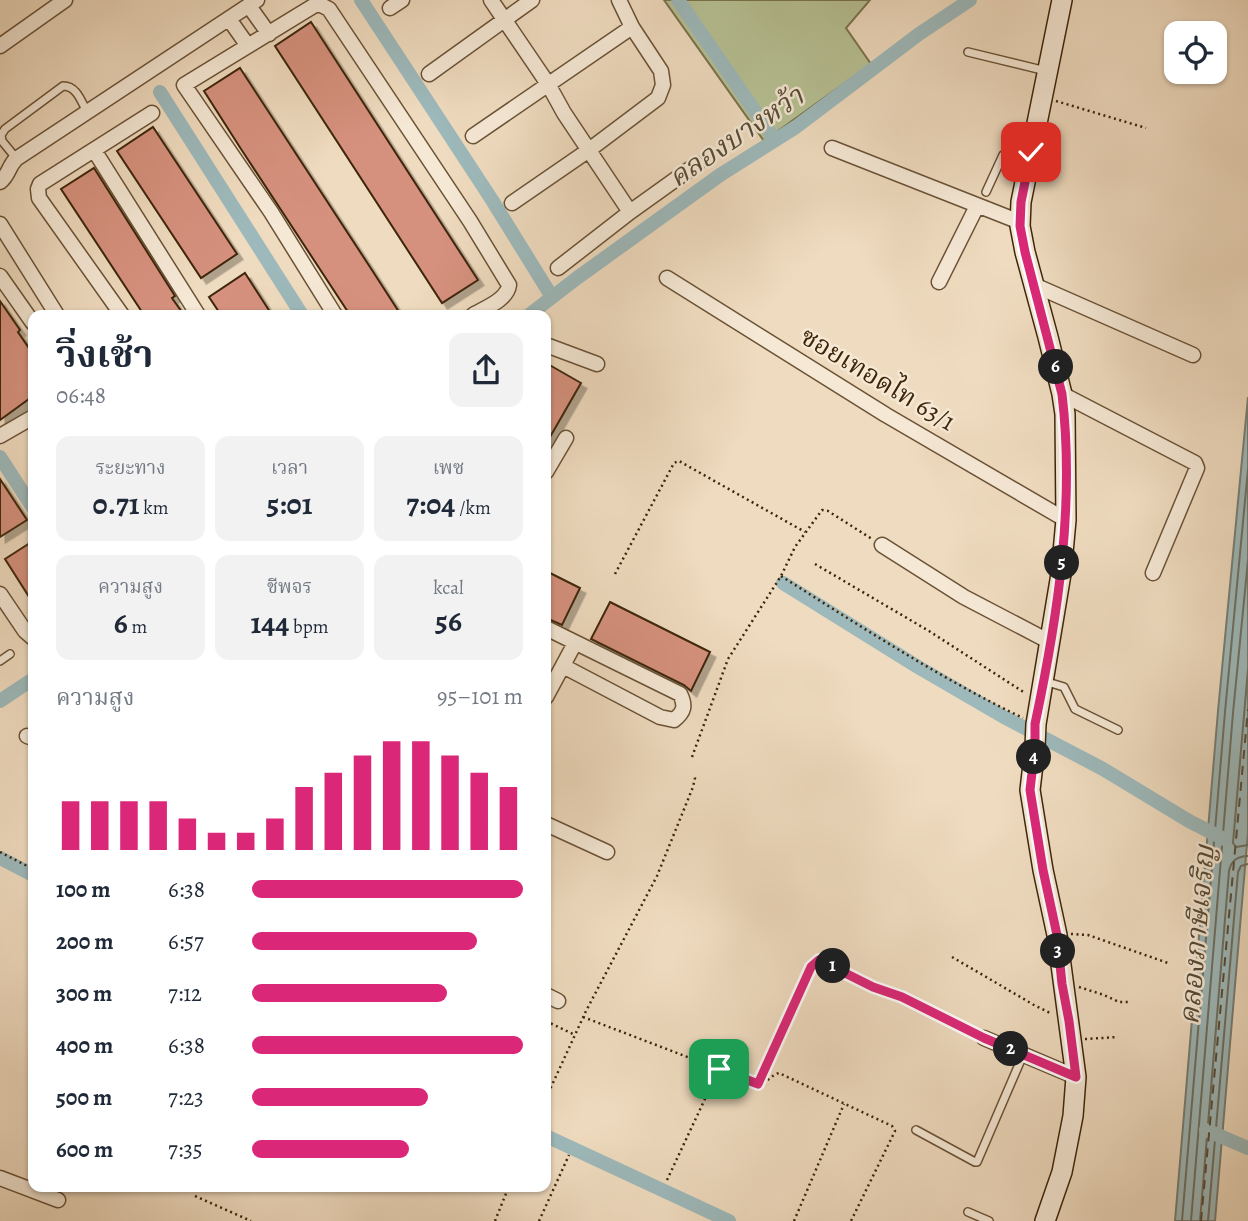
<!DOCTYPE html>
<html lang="th">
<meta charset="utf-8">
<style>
:root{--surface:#fff;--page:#f2f2f3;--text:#1f2937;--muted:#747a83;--accent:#db2777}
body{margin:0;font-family:Alegreya,"Noto Serif Thai",serif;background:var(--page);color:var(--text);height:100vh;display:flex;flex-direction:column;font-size:26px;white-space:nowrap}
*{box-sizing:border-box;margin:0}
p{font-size:23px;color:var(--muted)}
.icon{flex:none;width:38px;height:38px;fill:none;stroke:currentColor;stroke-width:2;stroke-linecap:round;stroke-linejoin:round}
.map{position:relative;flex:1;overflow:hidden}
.drawer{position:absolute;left:28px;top:310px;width:523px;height:882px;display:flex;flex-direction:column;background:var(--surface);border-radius:14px;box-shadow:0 2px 5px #0004}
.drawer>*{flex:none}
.tools{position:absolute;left:1164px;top:21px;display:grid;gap:14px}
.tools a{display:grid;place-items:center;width:63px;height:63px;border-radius:14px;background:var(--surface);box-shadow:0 2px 5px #0004;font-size:35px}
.pin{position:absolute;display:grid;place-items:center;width:60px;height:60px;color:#fff;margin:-30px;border-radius:14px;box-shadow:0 4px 10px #0006}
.km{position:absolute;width:35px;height:35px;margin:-18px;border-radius:50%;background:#222;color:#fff;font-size:19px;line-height:35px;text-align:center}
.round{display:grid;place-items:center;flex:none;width:74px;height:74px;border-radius:14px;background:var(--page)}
.overview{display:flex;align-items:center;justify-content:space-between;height:119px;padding:0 28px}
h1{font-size:38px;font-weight:700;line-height:52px}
.figures{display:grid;grid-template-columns:repeat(3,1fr);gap:10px;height:119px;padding:7px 28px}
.figures div{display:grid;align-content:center;border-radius:14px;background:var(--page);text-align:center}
.figures b{font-size:30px;font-weight:700}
.figures small{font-size:19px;font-weight:400}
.figures p{font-size:19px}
.chart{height:196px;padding:14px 28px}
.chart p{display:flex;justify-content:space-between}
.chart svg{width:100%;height:126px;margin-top:7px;stroke:var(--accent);stroke-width:6}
ul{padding:0 28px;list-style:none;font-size:23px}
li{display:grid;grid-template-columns:112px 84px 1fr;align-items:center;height:52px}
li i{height:18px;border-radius:9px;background:var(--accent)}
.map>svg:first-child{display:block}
.green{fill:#b6c194;stroke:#7a734e;stroke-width:2}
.water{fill:#9db9bb;stroke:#777e74;stroke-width:2}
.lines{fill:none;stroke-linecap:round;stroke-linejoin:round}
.shore{stroke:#6d6f62;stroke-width:2}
.canal{stroke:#9db9bb;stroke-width:14}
.ferry{stroke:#554a36;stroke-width:2;stroke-dasharray:9 7;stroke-linecap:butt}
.building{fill:#d6917e;stroke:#3d2509;stroke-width:2;filter:url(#shadow)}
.service-casing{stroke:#6a5236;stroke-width:10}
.minor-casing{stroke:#6a5236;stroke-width:17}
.secondary-casing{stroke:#3d2509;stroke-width:22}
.path{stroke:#3d2509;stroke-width:2.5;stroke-dasharray:2 3.5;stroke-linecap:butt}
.service{stroke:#f5e8d5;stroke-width:7}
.minor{stroke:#f5e8d5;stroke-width:14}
.secondary{stroke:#f5e8d5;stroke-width:19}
.route-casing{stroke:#fff;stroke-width:14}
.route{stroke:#db2777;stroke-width:9}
.labels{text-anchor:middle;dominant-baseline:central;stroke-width:5;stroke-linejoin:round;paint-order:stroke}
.street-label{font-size:26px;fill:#3d2509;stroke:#f5e8d5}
.water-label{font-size:28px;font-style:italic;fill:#554a36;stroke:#f5e8d5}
</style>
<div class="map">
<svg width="1248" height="1221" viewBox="0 0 1248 1221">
<defs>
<filter id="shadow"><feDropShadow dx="5.5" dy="5.5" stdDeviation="0" flood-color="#0004"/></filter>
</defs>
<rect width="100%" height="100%" fill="#efdbbf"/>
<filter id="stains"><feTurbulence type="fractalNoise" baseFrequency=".00286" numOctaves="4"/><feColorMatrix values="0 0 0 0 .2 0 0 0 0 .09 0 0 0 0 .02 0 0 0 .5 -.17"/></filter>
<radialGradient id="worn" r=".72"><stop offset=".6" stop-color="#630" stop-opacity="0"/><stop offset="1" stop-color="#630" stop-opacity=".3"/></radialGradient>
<!-- green -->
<path class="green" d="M664,0H870L846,28L871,64L764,141Z"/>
<!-- water -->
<path class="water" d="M1248,397V832L1215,1221H1175L1218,711Z"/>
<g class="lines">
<!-- shore -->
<path class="shore" d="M1248,669L1233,843L1236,847L1248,845
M1182,1221L1225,712L1248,469
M1191,1221L1233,713L1248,560
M1200,1221L1229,871C1231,861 1238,856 1248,856
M1208,1221L1238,872L1241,866L1248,864"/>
<!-- canal -->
<path class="canal" d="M361,0L492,200L552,297
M678,0L775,140
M160,92L302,315
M529,315L577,278L720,175L796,127L919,34L970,0
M0,457L33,508
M783,583L918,667L1004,717L1103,769L1189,821L1224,839
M0,701L33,679
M0,858L33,875
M1206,1130L1248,1148
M546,1136L729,1221"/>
<!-- ferry -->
<path class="ferry" d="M1201,1221L1248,709"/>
</g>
<!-- building -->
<path class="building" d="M311,22L478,280L442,303L275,46Z
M240,68L370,267L401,315H350L241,149L204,91Z
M153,127L237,254L201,278L117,151Z
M94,168L175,296L172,298L184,315H144L61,189Z
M245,273L272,315H221L209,297Z
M0,301L20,330L18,332L33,354V396L0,420Z
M546,363L581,383L546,444Z
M0,479L27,520L0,537Z
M33,541V603L5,559Z
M546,571L580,588L562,625L546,618Z
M610,602L710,652L691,691L684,685L591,639Z"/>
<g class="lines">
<!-- service casing -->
<g class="service-casing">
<path id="service" d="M968,52L1046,71
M16,158L2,141L1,135L5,129L63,86C77,86 81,101 87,112
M986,192L1003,155L1016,150L1031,152
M0,661L10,654
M1044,681L1064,687L1075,709L1118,730
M916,1130L975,1162H977L1023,1055
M968,1212L989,1221"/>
</g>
<!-- minor casing -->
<g class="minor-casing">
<path id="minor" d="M491,0L548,84L564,113L630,212
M249,6L269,34
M390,8L402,0
M229,19L248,46
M0,46L65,0
M429,74L532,0
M473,136L632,27
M832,148L1020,222
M94,150L198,315
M0,182C9,175 8,167 16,159L257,0
M512,203L589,150L658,98L663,85L661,71L632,27L619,0
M0,224L57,315
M558,268L630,212L697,164
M0,276L33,323
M667,278L886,415L1066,520
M939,282L977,206
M1034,285L1193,355
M122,315L39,198L38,189L40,184L152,113
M335,315L271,212L184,85L315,5H321L329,9L470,221L509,285C507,300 485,308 473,315
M546,345L597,364
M1062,394L1195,463L1197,468L1153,573
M0,436L33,417
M546,472L566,438
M882,545L964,597L1050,642
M0,594L25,631L33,638
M546,628L680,694C686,706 684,712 674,720L660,717L563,666
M546,697L575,643
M27,736L33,738
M546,824L607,852
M546,995L558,1001
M984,1038L1076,1077
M0,1178L58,1200"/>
</g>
<!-- secondary casing -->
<g class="secondary-casing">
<path id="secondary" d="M1045,1221L1062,1172L1073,1116L1076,1077L1057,935L1043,870L1030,790L1035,747L1036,724L1061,574L1066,520L1065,414L1062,394L1048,337L1025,252L1020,226L1021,202L1062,0"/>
</g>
<!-- path -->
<path class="path" d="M1056,101L1146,128
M815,564L929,631L1025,693
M615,574L674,463L679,461L805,532
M781,576C860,626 938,677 1023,718
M692,757L728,659L781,576L795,547L822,510L828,511L872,539
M0,852L33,869
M1071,934L1088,935L1168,963
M952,957L1034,1005L1050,1013
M1079,987L1104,995L1119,1002H1129
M583,1017L758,1084C766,1084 771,1075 779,1073L892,1126L895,1131L851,1221
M546,1021L575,1035
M1085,1039L1118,1037
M758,1084L811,967L819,960L831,965L843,973L873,987L902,997L974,1033
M546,1098L586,1011L657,876L693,787L695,778L694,775
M667,1180L719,1069
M195,1196L251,1221
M495,1221L509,1186
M539,1221L569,1155
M794,1221L844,1104"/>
<!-- service -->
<use href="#service" class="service"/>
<!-- minor -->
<use href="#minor" class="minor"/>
<!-- secondary -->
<use href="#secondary" class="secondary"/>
</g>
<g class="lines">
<!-- route casing -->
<g class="route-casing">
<path id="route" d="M719,1069L758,1084L811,967L819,960L873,987L902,997L984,1038L1076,1077L1069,1021L1062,984L1057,935L1043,870L1030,790L1035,747V724C1058,616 1075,504 1062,394L1025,252L1020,226L1021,202L1031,152"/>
</g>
<!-- route -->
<use href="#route" class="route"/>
</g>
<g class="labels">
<!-- street labels -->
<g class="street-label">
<text transform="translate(878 379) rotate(31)">ซอยเทอดไท 63/1</text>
</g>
<!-- water labels -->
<g class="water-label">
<text transform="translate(736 137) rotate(-34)">คลองบางหว้า</text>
<text transform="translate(1197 935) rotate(-85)">คลองภาษีเจริญ</text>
</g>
</g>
<rect width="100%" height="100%" filter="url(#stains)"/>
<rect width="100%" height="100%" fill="url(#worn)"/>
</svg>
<div class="tools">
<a><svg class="icon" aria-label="locate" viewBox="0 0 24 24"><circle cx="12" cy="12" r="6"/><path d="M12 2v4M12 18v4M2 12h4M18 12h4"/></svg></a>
</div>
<div class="pin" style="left:719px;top:1069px;background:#1e9e55"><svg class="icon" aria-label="arrive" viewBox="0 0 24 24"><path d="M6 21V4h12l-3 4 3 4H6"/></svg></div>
<div class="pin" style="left:1031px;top:152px;background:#d93025"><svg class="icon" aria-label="check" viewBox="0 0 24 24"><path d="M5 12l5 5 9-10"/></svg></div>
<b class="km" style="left:833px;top:966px">1</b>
<b class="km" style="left:1011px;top:1049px">2</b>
<b class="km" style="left:1058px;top:951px">3</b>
<b class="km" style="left:1034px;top:757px">4</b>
<b class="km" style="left:1062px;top:563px">5</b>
<b class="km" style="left:1056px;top:367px">6</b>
<section class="drawer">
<div class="overview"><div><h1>วิ่งเช้า</h1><p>06:48</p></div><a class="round"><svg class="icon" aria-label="share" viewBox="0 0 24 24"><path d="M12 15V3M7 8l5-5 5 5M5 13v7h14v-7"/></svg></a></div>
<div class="figures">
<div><p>ระยะทาง</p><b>0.71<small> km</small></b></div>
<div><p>เวลา</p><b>5:01</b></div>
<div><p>เพซ</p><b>7:04<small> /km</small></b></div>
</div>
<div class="figures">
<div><p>ความสูง</p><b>6<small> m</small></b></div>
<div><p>ชีพจร</p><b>144<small> bpm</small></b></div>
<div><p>kcal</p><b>56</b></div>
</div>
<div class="chart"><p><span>ความสูง</span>95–101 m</p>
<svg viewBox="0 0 160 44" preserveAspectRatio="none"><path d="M5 44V27M15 44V27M25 44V27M35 44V27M45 44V33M55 44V38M65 44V38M75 44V33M85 44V22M95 44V17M105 44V11M115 44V6M125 44V6M135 44V11M145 44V17M155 44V22"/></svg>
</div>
<ul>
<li><b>100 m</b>6:38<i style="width:100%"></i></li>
<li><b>200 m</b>6:57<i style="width:83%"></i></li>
<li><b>300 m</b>7:12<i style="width:72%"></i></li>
<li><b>400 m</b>6:38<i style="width:100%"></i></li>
<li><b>500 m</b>7:23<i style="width:65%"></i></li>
<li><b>600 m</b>7:35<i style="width:58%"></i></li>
</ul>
</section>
</div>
